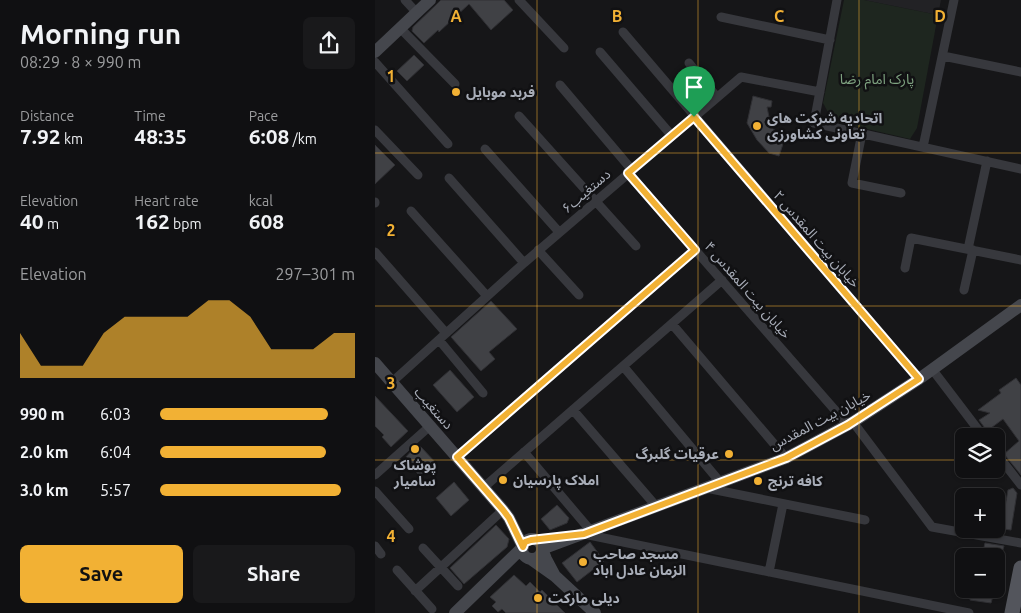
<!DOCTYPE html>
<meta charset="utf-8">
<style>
:root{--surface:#101012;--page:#19191b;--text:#f1f3f6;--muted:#9c9d9f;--line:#303032;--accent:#f2b134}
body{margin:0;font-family:Ubuntu,"Noto Sans Arabic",sans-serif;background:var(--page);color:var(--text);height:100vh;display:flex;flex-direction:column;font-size:19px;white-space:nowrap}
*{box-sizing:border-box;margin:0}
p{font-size:16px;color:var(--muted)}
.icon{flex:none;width:28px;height:28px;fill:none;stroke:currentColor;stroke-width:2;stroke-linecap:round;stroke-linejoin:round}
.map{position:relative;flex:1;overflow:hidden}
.panel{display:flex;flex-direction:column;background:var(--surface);width:375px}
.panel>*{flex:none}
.fabs{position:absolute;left:580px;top:428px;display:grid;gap:10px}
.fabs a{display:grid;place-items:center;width:50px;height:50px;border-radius:8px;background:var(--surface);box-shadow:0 1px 4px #0004,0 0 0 1px var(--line);font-size:25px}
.pin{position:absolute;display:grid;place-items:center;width:42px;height:42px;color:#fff;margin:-51px -21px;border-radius:50% 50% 50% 0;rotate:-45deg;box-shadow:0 0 5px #0007}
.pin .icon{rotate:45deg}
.round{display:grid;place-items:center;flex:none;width:52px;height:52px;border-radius:8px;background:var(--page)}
.headline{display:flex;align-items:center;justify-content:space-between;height:85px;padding:0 20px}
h1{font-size:28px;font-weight:600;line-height:38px}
.stats{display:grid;grid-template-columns:repeat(3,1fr);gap:8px;height:85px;padding:5px 20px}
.stats div{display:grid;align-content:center}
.stats b{font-size:21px;font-weight:600}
.stats small{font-size:14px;font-weight:400}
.stats p{font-size:14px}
.chart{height:140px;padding:10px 20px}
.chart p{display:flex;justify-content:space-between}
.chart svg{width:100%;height:90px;margin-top:5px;fill:var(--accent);opacity:.7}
.primary-button{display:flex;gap:10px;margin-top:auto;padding:10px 20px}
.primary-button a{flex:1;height:58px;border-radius:8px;background:var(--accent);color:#111;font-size:20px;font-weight:600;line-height:58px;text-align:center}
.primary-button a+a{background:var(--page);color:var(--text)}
ul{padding:0 20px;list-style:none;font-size:16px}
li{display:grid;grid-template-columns:80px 60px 1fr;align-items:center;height:38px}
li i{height:12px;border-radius:6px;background:var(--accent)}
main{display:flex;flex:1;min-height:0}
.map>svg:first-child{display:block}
.built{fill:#222225}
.green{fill:#1e261f}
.building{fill:#404145;stroke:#303034}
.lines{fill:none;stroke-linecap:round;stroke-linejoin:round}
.street{stroke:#37383d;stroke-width:9}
.secondary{stroke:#45474d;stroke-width:12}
.primary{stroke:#53555c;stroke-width:15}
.route-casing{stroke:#fff;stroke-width:10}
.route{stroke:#f2b134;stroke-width:6}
.grid{fill:none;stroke:#f2b134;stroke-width:1;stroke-opacity:0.55}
.poi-dot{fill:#f2b134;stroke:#111113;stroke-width:2}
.labels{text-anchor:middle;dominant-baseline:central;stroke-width:5;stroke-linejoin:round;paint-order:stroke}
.park-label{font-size:14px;fill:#7fa381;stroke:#111113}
.poi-label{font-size:14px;font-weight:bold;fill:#a8adb8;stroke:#111113;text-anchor:start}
.street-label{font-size:14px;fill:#a8adb8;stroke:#111113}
.grid-label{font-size:16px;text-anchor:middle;font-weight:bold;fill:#f2b134;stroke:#111113;stroke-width:5;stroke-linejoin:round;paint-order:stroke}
</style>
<main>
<section class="panel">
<div class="headline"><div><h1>Morning run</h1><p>08:29 · 8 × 990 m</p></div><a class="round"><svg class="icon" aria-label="share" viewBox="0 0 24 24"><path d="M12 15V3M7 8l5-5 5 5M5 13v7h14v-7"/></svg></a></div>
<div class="stats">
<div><p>Distance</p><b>7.92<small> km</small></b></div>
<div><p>Time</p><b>48:35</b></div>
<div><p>Pace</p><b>6:08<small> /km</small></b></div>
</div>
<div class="stats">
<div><p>Elevation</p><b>40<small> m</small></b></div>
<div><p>Heart rate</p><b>162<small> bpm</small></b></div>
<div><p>kcal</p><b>608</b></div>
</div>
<div class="chart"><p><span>Elevation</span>297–301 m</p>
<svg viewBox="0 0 160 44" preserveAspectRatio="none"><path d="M0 44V22L10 38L20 38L30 38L40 22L50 14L60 14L70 14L80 14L90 6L100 6L110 14L120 30L130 30L140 30L150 22L160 22V44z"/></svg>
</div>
<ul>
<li><b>990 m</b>6:03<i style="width:86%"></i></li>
<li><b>2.0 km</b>6:04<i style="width:85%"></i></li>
<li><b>3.0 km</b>5:57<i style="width:93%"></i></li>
</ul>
<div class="primary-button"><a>Save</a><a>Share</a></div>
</section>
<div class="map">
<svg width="646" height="613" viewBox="0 0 646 613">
<rect width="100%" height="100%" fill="#161618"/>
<!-- built -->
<path class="built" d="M489,0H566L563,15Z"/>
<!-- green -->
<path class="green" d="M469,0H489L563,15L542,128L535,139L458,121L448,103Z"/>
<!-- building -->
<path class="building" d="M66,0H129L138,10L116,30L94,4L64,32L63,30L49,43L37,31L38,27Z
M39,55L49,65L32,81L22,71Z
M378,96L397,101L396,107H392L394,117L389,122L410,138L404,156L394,153L382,140L372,123Z
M0,145L20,165L0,184Z
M116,301L142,329L114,352L120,359L106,371L76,337Z
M75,370L99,397L82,412L58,385Z
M641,378L646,385V475L629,454L644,441L628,419L612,431L604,420L615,413L603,410L626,393L624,390Z
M0,396L33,431L16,447L7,437L9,435L0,426Z
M41,446L46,447L61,463L45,476L29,459Z
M79,482L94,500L76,516L61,498Z
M638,488L642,493L636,530L621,528V514L630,507L633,490Z
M182,505L194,518L192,523L175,530L166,519Z
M121,525L134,539L132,547L89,584L75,568Z
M215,542L229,561L202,582L187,563Z
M610,543L629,546L626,556H607Z
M139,575L151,586L155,582L165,592L167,590L190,613H131L127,609L123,612L117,606L121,602L115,597Z
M596,589H620L616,603L595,600Z"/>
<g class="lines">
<!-- street -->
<path class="street" d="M30,0L42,13
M144,0L189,48
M462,0L439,123L646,169
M346,17L455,40
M25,28L80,84
M248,32L544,379
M225,52L297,136
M568,56L646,72
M0,62L73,144
M314,63L342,97
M185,85L257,170
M144,116L261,246
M0,130L43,175
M487,133L477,183L526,193
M548,147L579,0
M110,149L184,232
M253,173L473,425
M74,178L149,263
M0,202V203
M36,211L112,296
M593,249L612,161
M163,250L204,295
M0,252L71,333
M530,268L536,238L646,260
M589,290L598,250
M297,324L411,458
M64,340L108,393
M248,366L345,482
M557,369L608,436
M17,382L149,263L366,77L445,92
M198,410L281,506
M478,422L557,527L646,543
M149,452L216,531
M621,453L646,485
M82,457L320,250
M0,475L55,426
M108,488L347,280
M331,488L490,520
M0,491L34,529
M209,534L594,613
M0,546L6,554
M48,548L83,586
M22,570L57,609
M394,572L408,504
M40,591L128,510"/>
<!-- secondary -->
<path class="secondary" d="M0,52L55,0
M0,363L128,510L134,518L148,547L80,613
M147 549a10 10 0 1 1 20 0a10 10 0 1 1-20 0Z
M156,559L180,576L220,613
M180,576L171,559L167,549L411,458L478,422L544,379L646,305"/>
<!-- primary -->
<path class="primary" d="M637,613L646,568"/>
</g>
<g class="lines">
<!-- route casing -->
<g class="route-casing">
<path id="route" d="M319,117L544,379L473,425L411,458L209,534L156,540L150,542L148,547L134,518L128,510L82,457L320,250L253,173Z"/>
</g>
<!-- route -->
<use href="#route" class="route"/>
</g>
<!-- grid -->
<path class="grid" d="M162,0V613M323,0V613M484,0V613M0,153H646M0,306H646M0,460H589M621,460H646"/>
<!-- markers -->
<g class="poi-dot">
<circle cx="81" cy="92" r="5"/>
<circle cx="382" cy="126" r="5"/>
<circle cx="40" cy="449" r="5"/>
<circle cx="354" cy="454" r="5"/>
<circle cx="128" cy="480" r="5"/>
<circle cx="383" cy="481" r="5"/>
<circle cx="208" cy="562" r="5"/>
<circle cx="163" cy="598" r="5"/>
</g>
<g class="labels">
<!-- park labels -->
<g class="park-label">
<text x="502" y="79">پارک امام رضا</text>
</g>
<!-- poi labels -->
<g class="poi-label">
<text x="91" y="92">فربد موبایل</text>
<text x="392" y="118">اتحادیه شرکت های<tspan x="392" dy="16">تعاونی کشاورزی</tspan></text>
<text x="344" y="454" text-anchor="end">عرقیات گلبرگ</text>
<text x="40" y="465" text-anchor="middle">پوشاک<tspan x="40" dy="16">سامیار</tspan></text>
<text x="138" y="480">املاک پارسیان</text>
<text x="393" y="481">کافه ترنج</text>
<text x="218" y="554">مسجد صاحب<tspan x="218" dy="16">الزمان عادل اباد</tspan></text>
<text x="173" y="598">دیلی مارکت</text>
</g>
<!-- street labels -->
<g class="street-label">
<text transform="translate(211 191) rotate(-41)">دستغیب۶</text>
<text transform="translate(442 239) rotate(49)">خیابان بیت المقدس ۲</text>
<text transform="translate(373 290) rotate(49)">خیابان بیت المقدس ۴</text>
<text transform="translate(59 408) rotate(49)">دستغیب</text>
<text transform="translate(445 420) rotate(-28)">خیابان بیت المقدس</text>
</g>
</g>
<g class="grid-label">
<text x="81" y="22">A</text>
<text x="242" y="22">B</text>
<text x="404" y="22">C</text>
<text x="565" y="22">D</text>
<text x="16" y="82">1</text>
<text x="16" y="236">2</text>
<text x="16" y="389">3</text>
<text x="16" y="542">4</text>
</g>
</svg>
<div class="fabs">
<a><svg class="icon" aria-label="layers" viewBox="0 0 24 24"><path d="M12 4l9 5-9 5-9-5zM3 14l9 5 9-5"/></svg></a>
<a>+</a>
<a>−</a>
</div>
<div class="pin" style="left:319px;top:117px;background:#1e9e55"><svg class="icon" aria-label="arrive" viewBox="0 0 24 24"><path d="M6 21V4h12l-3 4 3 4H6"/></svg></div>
</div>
</main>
